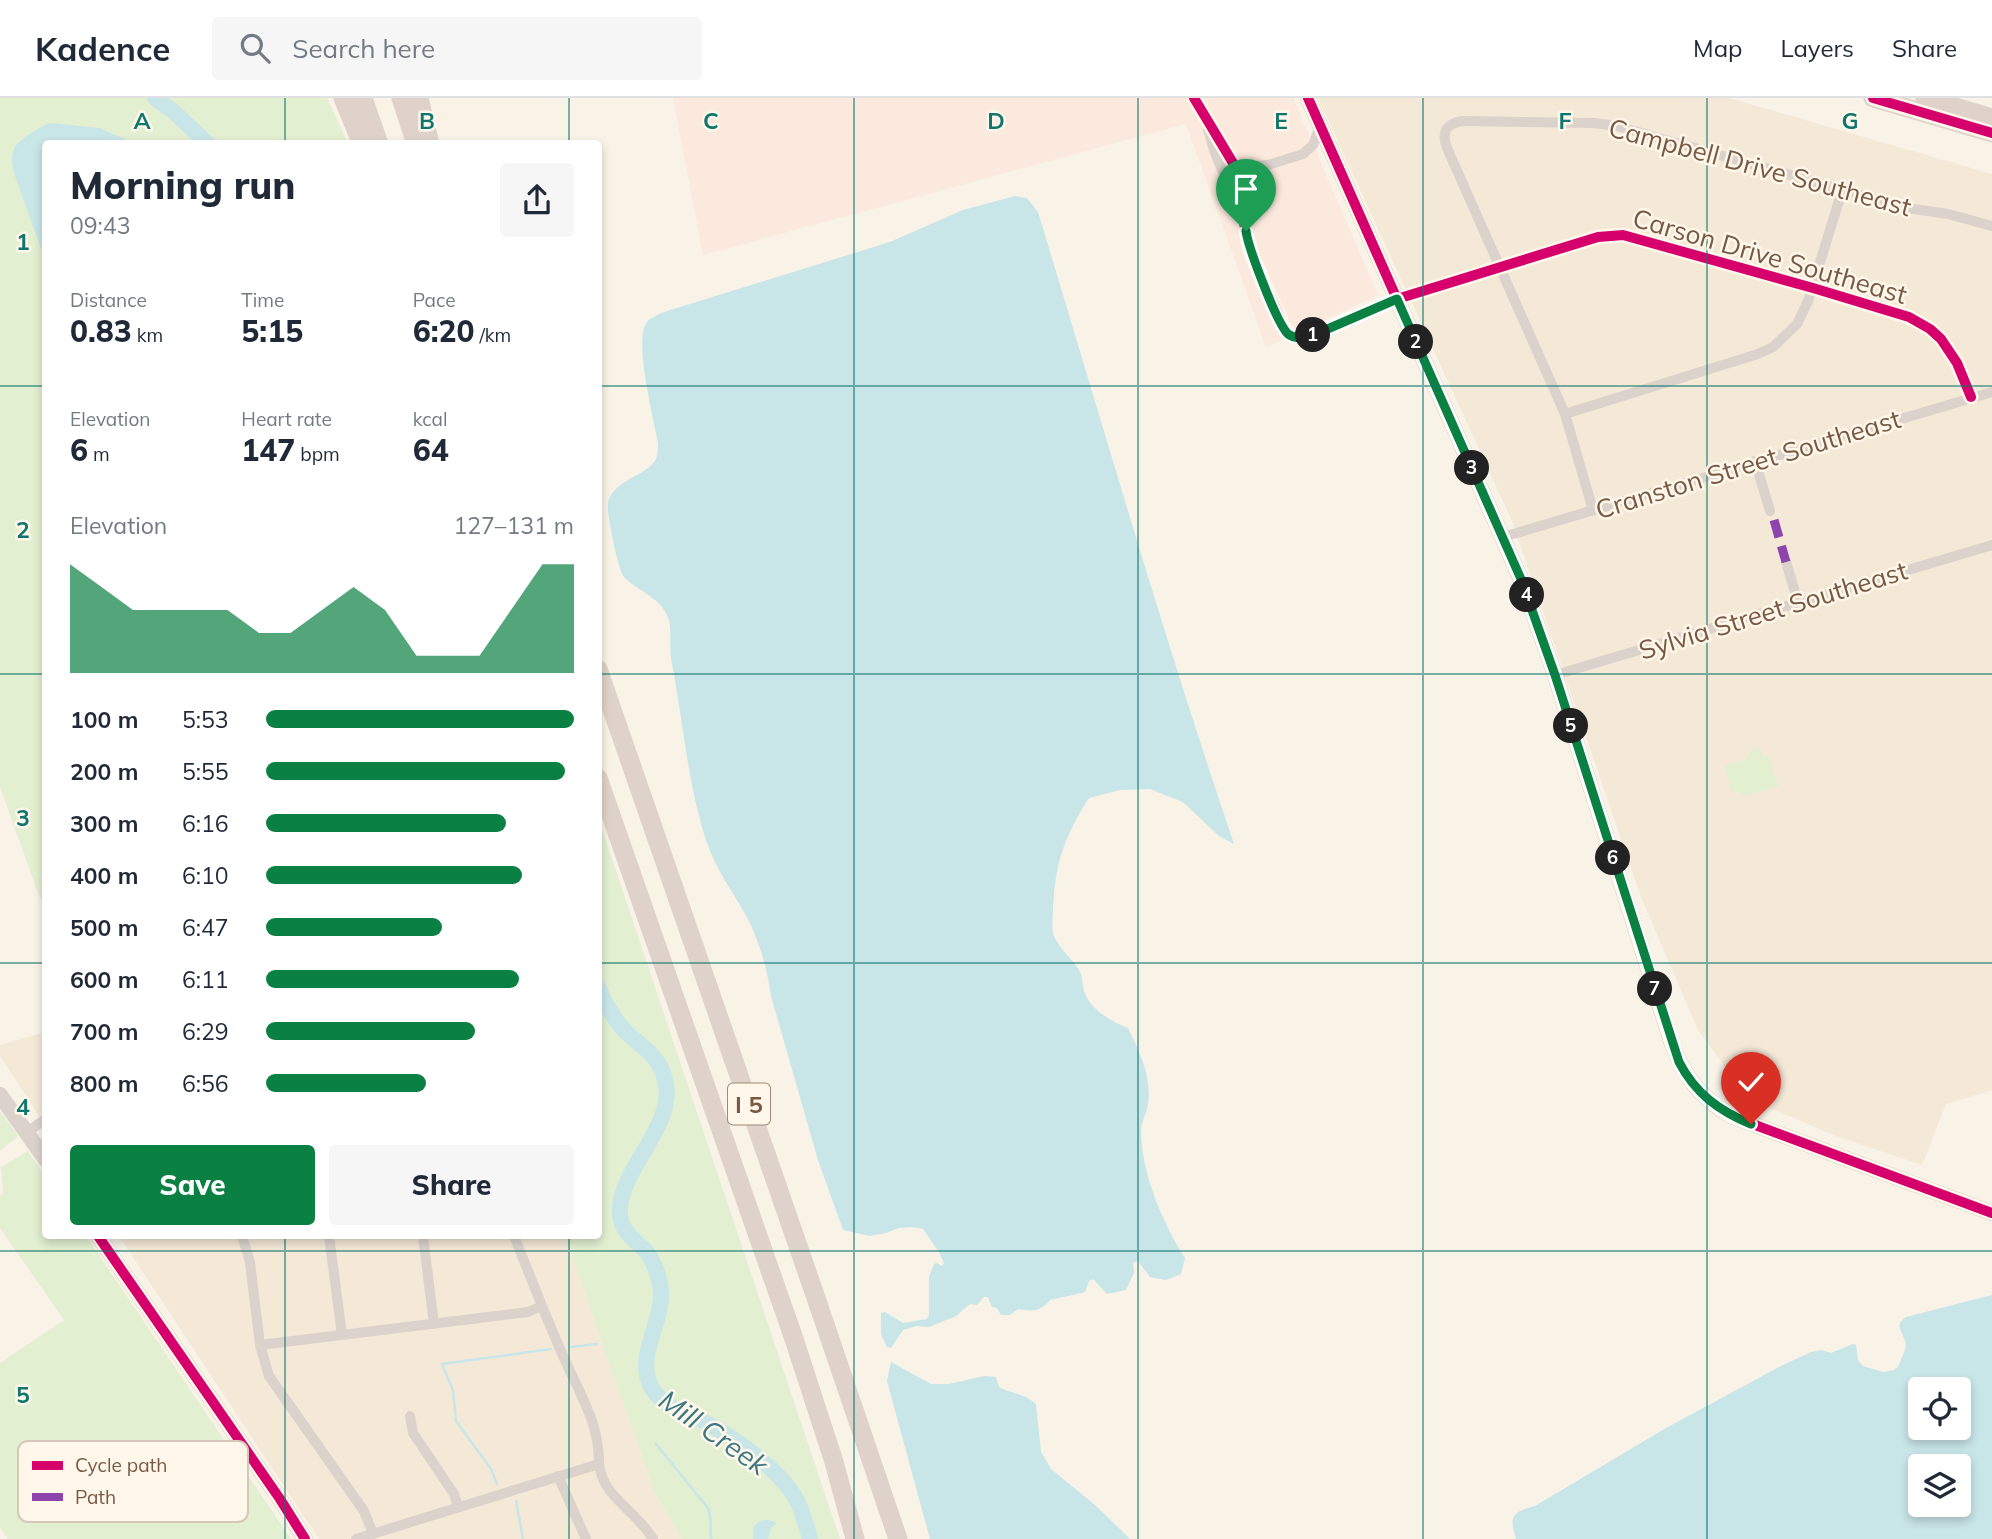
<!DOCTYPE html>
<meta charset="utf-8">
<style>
:root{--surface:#fff;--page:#f6f6f7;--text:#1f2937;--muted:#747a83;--line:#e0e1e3;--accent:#0b8043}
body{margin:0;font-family:Mulish,sans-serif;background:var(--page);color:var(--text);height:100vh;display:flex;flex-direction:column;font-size:26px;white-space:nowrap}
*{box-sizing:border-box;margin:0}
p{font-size:23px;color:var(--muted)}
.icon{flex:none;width:38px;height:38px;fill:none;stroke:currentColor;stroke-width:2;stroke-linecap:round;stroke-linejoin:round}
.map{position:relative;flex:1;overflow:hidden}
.sheet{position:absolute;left:42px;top:42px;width:560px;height:1099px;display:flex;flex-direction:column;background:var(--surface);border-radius:7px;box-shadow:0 4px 10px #0003}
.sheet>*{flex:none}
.tools{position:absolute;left:1908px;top:1279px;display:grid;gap:14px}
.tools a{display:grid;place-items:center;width:63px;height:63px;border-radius:7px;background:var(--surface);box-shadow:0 4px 10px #0003;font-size:35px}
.pin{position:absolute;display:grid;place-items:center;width:60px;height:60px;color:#fff;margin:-72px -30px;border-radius:50% 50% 50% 0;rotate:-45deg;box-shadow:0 0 7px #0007}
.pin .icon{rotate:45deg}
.km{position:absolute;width:35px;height:35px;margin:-18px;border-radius:50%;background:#222;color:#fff;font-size:19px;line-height:35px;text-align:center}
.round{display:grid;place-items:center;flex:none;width:74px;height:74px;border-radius:7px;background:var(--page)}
.summary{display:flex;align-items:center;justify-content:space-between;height:119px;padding:0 28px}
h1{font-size:38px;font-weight:800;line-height:52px}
.stats{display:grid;grid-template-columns:repeat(3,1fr);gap:10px;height:119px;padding:7px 28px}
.stats div{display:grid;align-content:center}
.stats b{font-size:30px;font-weight:800}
.stats small{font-size:19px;font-weight:400}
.stats p{font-size:19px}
.chart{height:196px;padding:14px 28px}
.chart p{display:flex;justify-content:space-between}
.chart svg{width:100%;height:126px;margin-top:7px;fill:var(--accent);opacity:.7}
.action{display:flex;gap:14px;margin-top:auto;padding:14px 28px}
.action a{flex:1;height:80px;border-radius:7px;background:var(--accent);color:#fff;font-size:28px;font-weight:800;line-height:80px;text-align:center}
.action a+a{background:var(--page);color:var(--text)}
ul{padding:0 28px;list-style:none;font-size:23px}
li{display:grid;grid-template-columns:112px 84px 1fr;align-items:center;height:52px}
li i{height:18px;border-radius:9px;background:var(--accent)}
header{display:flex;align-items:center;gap:42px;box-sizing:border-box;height:98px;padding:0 35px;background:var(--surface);border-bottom:2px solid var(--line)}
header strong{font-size:33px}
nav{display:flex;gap:38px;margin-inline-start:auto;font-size:24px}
.search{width:490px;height:63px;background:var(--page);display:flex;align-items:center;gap:18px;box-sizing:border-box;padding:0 24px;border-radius:7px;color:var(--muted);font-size:26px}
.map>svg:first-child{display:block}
.residential{fill:#f4e8d7}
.commercial{fill:#fce9dd}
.green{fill:#e2efd1}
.water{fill:#c8e5e8;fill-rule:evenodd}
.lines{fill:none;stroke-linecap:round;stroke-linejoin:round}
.stream{stroke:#c8e5e8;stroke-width:2.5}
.river{stroke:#c8e5e8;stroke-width:16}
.street{stroke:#dbd2cb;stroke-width:10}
.secondary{stroke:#dbd2cb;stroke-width:16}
.highway{stroke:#ded2cb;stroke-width:19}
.quiet{stroke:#8e44ad;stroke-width:9;stroke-dasharray:18 9;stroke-linecap:butt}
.cycleway-casing{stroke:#fff7e9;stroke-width:15}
.cycleway{stroke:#d6006c;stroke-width:10}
.route-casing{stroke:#fff;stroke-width:14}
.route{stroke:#0b8043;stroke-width:9}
.grid{fill:none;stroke:#0f766e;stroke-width:2;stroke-opacity:0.55}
.labels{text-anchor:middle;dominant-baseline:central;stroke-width:5;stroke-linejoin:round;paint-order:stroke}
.shield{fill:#fff7e9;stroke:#a08877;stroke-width:2}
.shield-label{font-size:24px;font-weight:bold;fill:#775946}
.street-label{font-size:26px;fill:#775946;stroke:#fff7e9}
.water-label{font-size:28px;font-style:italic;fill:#3b7785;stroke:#fff7e9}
.key{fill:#fff7e9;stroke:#d6c8b8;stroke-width:2}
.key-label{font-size:19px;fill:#775946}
.grid-label{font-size:23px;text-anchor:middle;font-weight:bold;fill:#0f766e;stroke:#fff7e9;stroke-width:5;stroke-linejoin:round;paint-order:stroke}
</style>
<header>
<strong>Kadence</strong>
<div class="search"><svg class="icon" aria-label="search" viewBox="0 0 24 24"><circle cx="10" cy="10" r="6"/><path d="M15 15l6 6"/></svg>Search here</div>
<nav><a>Map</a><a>Layers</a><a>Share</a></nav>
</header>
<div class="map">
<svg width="1992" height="1441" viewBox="0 0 1992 1441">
<rect width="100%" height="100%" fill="#f8f2e7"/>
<!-- residential -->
<path class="residential" d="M1318,0H1729L1992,76V992L1946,1006L1922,1067L1836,1038L1749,1001L1698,932L1641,799L1512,423Z
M45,934V1027L0,958V947Z
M119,1138H565L654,1393L682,1441H319Z"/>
<!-- commercial -->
<path class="commercial" d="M673,0H1293L1378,197L1266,249L1186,26L703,157Z"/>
<!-- green -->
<path class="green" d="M0,0H327L348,45L46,46L45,804L40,800L0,689Z
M1760,649L1763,659L1768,658L1778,688L1745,698L1736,693L1732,694L1725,668L1746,662L1752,651Z
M599,722L613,764L840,1441H682L654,1393L565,1138H598Z
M0,1013L18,1038L0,1053Z
M28,1053L45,1078L46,1138H86L291,1441H8L0,1430V1265L64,1222L0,1130V1098L3,1095L1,1069Z"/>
<!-- water -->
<path class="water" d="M50,25L99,30L134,45L46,46L45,162L13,72C12,65 11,55 15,49C21,40 40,29 50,25Z
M1015,98L1027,100L1038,114C1102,325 1163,537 1234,746L1219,738L1183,704L1150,691L1120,692L1089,700C1064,739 1055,765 1053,811C1053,820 1051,830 1054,838C1059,851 1072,860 1079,872C1083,879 1082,886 1084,893C1089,911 1112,924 1128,930C1140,955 1152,979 1148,1007C1146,1016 1141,1025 1141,1033C1141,1074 1163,1126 1185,1160L1181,1176L1166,1182L1150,1179L1138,1163L1133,1165L1134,1175L1126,1192L1107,1196L1093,1181L1089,1183L1085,1194L1050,1202C1042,1213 1031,1214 1018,1211L1010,1217H1001L997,1210L992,1209L988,1199H984L977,1207L970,1206L956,1218L929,1229L917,1228L903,1232L891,1250L887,1249L881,1236V1215L885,1214L903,1225L927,1221L929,1217V1179L934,1166L937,1165L942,1168L944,1165L939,1154L923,1131L911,1129L899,1130L886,1135L870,1138L843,1132L818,1062L771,898C768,874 761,850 751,827C737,799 716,773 706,742C687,683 683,621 671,560C669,548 672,534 669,523C662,498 639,495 624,479C618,472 607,417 608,407C610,382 648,378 656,361C658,356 658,351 658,345C654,321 633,242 647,224C650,220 657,218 661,215L890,144L963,112Z
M1992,1197V1441H1516C1509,1418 1512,1414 1535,1408L1666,1330L1779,1269L1811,1254L1821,1252L1831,1255L1853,1246L1856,1247L1858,1262L1863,1268L1883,1274L1894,1272L1898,1269L1905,1252L1906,1245L1899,1228L1901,1223L1906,1219ZM1920,1292H1958V1330H1920ZM1958,1368V1407H1920V1368Z
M891,1264L931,1286H949L984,1278L996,1279L999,1289C1014,1297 1022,1294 1036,1306L1041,1354L1051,1371L1095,1407L1130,1441H930L887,1283Z
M769,1422L777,1425L771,1430L768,1441H753L754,1428L760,1423Z"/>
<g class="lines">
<!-- stream -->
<path class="stream" d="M571,1249L597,1246
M656,1346L708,1410L710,1417L711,1441
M497,1386L491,1371L456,1323L453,1292L442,1266L551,1251
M516,1403L523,1441"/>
<!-- river -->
<path class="river" d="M155,0L173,13L208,46
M598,889C605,905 613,921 626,934C642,949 660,958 665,982C677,1025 623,1068 620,1109C618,1131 631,1139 645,1152C652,1160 658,1175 660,1186C667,1220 637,1252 649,1284C657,1308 688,1315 708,1326C736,1341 781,1373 796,1401C803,1413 806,1427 810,1441"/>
<!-- street -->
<path class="street" d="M1194,0L1233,65L1237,77V92L1250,153L1283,227C1289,238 1297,242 1309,238L1397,201L1598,139L1623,137L1813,190L1909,219L1930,231L1941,241L1957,265L1971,299
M1208,31C1214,53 1220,76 1237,92
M1233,65L1245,69L1268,67L1303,56L1313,47L1320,28
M1565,316L1758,256L1773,249L1797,226L1808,203L1842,93
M1755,363L1770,413
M1593,412L1565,316L1447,50C1441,34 1446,26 1462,23L1594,25L1617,28L1907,110L1948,116L1992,128
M1503,439L1992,294
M1786,464L1798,504
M1555,577L1992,447
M27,1034L46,1021
M242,1138L250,1164L260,1247L528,1214L542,1208L514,1138
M329,1138L342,1237
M423,1138L434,1226
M260,1247L269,1278L364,1413L373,1436
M410,1318L413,1335L454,1396L458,1409
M599,1366C603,1400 636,1412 653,1441
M558,1378L586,1441
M356,1441L599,1366C599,1329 585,1305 570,1273C560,1252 551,1230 542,1208"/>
<!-- secondary -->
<path class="secondary" d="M1308,0L1522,484L1555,577L1672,946C1685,980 1700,999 1731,1018L1992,1115
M0,997L46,1062
M98,1138L280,1401L305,1441"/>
<!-- highway -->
<path class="highway" d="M343,0L362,46
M363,0L379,46
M401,0L416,46
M419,0L430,46
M1873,0L1992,35
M1925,0L1992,20
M598,571L815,1197L898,1441
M598,680L794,1241L834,1364L855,1441"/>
<!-- quiet -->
<path class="quiet" d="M1774,422L1786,464"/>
<!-- cycleway casing -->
<g class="cycleway-casing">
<path id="cycleway" d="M1194,0L1233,65L1237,77V92L1250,153L1283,227C1289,238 1297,242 1309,238L1397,201L1598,139L1623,137L1813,190L1909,219L1930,231L1941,241L1957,265L1971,299
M1308,0L1522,484L1555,577L1672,946C1685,980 1700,999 1731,1018L1992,1115
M1873,0L1992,35
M98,1138L280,1401L305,1441"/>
</g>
<!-- cycleway -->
<use href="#cycleway" class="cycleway"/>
</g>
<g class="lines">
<!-- route casing -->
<g class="route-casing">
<path id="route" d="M1246,133C1248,149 1277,226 1288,236C1295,241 1302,240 1309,239L1397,201L1521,481L1555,577L1679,964C1695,995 1719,1013 1751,1026"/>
</g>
<!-- route -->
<use href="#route" class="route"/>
</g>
<!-- grid -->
<path class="grid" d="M285,0V46M569,0V46M854,0V1441M1138,0V1441M1423,0V1441M1707,0V1441M0,288H46M598,288H1992M0,576H46M598,576H1992M0,865H46M598,865H1992M285,1138V1441M569,1138V1441M0,1153H1992"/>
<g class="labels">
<!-- shield labels -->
<rect class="shield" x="728" y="985.5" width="42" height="41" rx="5"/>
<g class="shield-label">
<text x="749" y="1006">I 5</text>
</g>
<!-- street labels -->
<g class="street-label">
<text transform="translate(1760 69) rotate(15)">Campbell Drive Southeast</text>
<text transform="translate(1770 158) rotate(16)">Carson Drive Southeast</text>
<text transform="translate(1748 366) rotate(-17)">Cranston Street Southeast</text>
<text transform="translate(1773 512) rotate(-17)">Sylvia Street Southeast</text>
</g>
<!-- water labels -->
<g class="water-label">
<text transform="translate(714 1334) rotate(35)">Mill Creek</text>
</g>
</g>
<!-- legend -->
<rect x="18" y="1343" width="230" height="81" rx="10" class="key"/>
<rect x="32" y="1363" width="31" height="9" fill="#d6006c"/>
<rect x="32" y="1395" width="31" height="8" fill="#8e44ad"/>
<g class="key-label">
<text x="75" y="1374">Cycle path</text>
<text x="75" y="1406">Path</text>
</g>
<g class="grid-label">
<text x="142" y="31">A</text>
<text x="427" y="31">B</text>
<text x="711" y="31">C</text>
<text x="996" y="31">D</text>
<text x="1281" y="31">E</text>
<text x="1565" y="31">F</text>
<text x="1850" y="31">G</text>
<text x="23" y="152">1</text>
<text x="23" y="440">2</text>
<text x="23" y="728">3</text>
<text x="23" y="1017">4</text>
<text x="23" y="1305">5</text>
</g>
</svg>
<div class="tools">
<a><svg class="icon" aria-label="locate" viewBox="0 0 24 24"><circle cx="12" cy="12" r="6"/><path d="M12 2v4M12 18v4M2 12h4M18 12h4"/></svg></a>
<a><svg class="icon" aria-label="layers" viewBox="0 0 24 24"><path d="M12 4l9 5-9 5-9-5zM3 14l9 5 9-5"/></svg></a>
</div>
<div class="pin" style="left:1246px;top:133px;background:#1e9e55"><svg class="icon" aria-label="arrive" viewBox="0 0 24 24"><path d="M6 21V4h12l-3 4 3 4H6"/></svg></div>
<div class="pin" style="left:1751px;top:1026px;background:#d93025"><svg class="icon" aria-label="check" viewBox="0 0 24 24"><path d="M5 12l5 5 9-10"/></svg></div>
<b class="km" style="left:1313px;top:237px">1</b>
<b class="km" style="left:1416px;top:244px">2</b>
<b class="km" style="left:1472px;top:370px">3</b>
<b class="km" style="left:1527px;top:497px">4</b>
<b class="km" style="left:1571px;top:628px">5</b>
<b class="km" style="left:1613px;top:760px">6</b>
<b class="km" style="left:1655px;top:891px">7</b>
<section class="sheet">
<div class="summary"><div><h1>Morning run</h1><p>09:43</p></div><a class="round"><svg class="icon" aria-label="share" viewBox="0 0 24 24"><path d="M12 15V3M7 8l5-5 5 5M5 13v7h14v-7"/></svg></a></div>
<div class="stats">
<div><p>Distance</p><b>0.83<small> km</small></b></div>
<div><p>Time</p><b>5:15</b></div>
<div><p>Pace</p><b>6:20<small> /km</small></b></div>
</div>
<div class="stats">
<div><p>Elevation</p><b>6<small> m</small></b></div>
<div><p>Heart rate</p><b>147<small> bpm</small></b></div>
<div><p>kcal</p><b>64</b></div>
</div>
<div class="chart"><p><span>Elevation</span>127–131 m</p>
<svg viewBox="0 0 160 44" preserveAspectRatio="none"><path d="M0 44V6L10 14L20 22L30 22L40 22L50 22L60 30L70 30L80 22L90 14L100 22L110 38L120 38L130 38L140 22L150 6L160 6V44z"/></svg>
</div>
<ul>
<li><b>100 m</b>5:53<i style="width:100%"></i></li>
<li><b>200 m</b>5:55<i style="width:97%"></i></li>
<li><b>300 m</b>6:16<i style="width:78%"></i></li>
<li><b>400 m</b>6:10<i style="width:83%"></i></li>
<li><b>500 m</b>6:47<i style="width:57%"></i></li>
<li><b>600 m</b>6:11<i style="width:82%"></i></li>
<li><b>700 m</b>6:29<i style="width:68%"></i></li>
<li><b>800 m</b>6:56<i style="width:52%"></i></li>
</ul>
<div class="action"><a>Save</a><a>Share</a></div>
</section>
</div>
